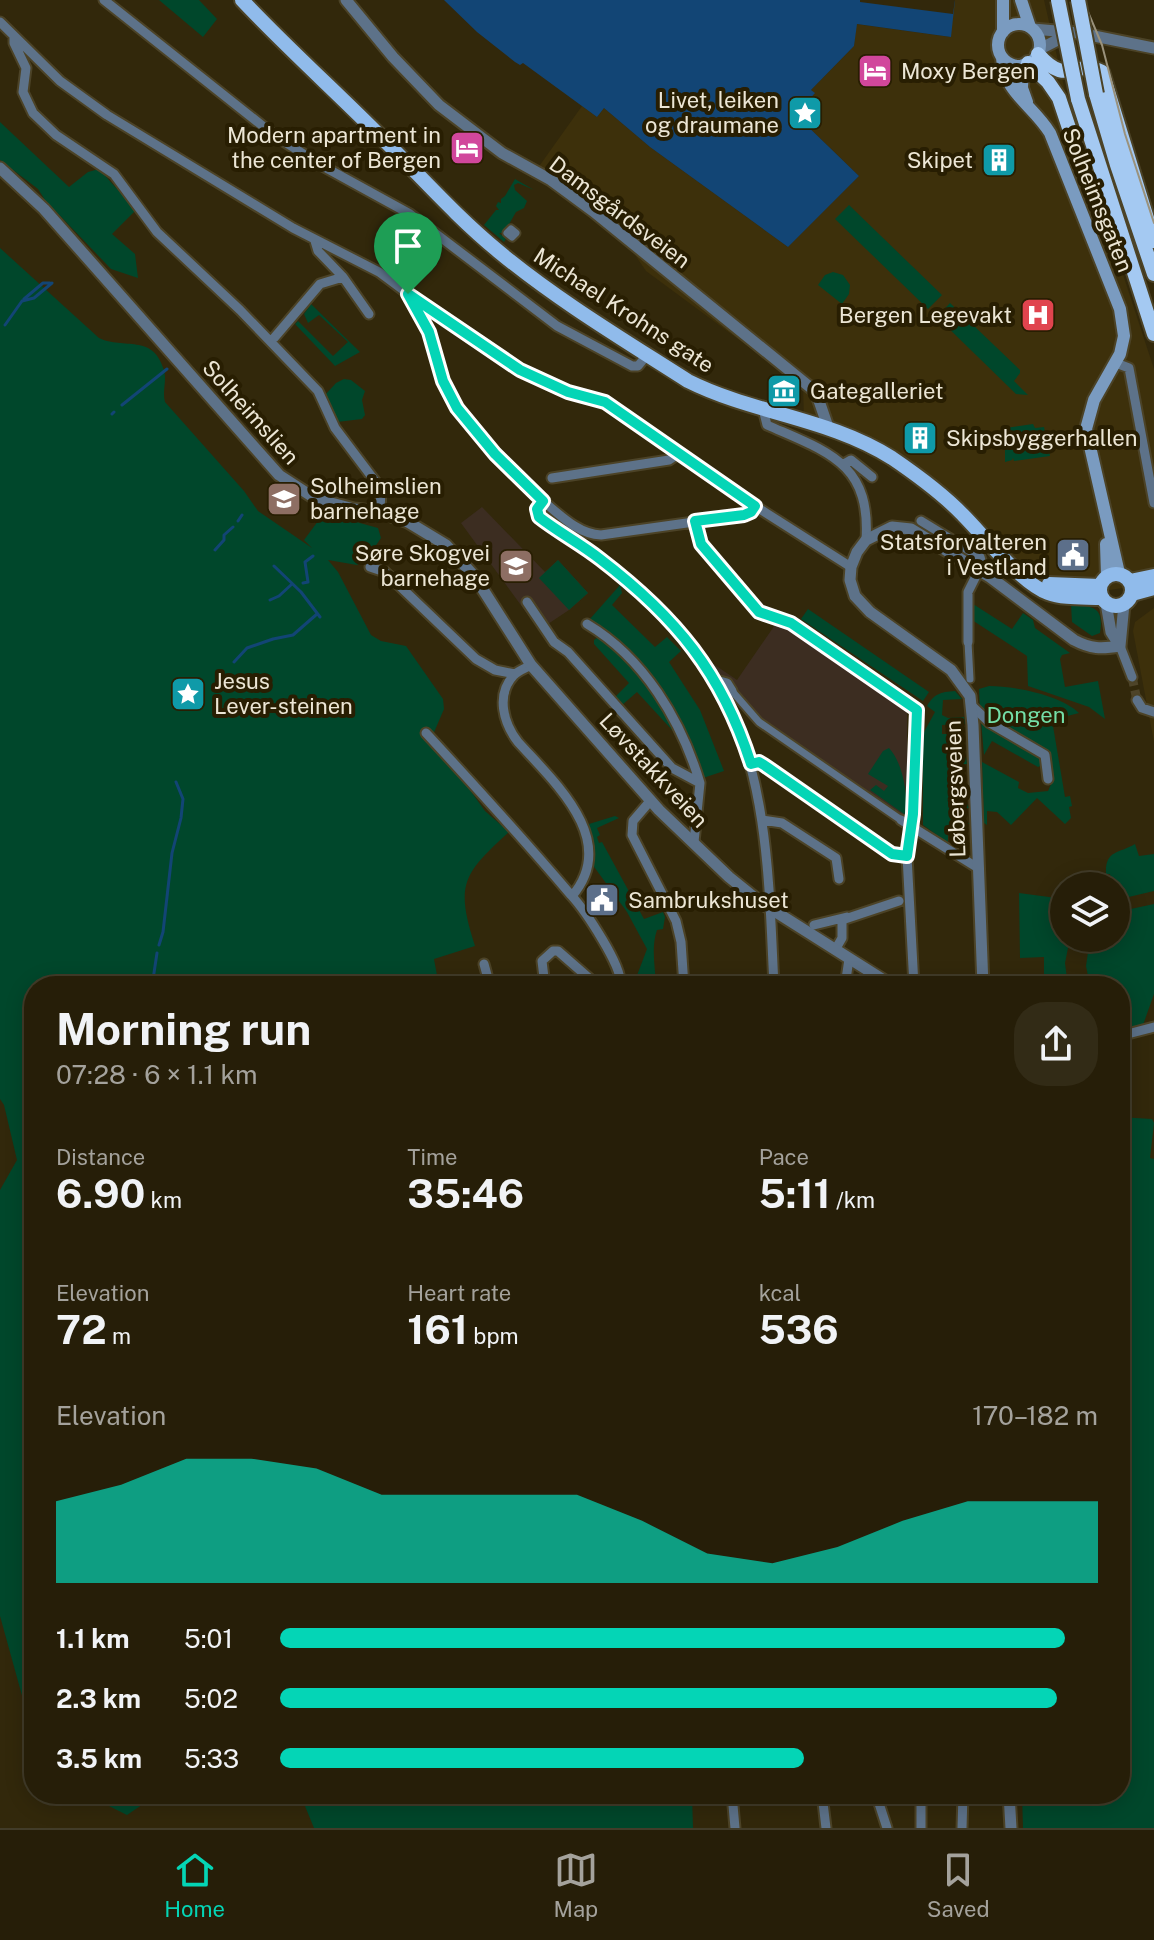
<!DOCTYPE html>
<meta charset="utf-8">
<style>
:root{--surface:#261e08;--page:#322b16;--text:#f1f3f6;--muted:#a4a29c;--line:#423c29;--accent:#04d5b6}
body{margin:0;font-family:"Public Sans",sans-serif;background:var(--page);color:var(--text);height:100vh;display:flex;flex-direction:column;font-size:30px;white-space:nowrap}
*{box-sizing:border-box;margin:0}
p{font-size:26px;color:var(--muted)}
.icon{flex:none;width:44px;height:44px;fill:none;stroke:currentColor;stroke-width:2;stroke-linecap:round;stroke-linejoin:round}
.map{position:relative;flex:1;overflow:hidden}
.side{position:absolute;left:24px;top:976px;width:1106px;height:828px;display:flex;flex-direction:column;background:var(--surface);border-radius:32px;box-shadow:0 4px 20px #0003,0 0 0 2px var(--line)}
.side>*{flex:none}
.tools{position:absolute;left:1050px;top:872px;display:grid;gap:16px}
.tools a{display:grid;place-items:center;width:80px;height:80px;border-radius:50%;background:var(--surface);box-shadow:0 4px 20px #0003,0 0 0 2px var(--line);font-size:40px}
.pin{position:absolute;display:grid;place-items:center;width:68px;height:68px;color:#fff;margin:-82px -34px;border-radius:50% 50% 50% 0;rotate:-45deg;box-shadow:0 0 8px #0007}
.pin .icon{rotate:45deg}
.round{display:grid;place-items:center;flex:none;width:84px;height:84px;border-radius:32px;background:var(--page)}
.summary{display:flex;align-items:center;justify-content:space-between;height:136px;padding:0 32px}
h1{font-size:44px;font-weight:700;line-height:60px}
.stats{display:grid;grid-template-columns:repeat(3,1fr);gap:12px;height:136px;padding:8px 32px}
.stats div{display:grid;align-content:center}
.stats b{font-size:40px;font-weight:700}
.stats small{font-size:22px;font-weight:400}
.stats p{font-size:22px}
.chart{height:224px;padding:16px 32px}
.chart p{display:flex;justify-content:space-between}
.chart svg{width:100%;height:144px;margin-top:8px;fill:var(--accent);opacity:.7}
ul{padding:0 32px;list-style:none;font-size:26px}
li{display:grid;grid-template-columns:128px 96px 1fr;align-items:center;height:60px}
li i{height:20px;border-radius:10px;background:var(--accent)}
.tabs{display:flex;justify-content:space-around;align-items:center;height:112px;border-top:2px solid var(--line);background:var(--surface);font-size:22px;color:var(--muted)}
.tabs a{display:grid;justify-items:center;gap:4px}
.tabs .selected{color:var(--accent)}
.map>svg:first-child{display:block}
.built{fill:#3d300b}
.education{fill:#3c2d21}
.green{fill:#00472b}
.water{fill:#124575}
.pier{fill:#32280b}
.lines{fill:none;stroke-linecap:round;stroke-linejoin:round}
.stream{stroke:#124575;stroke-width:3}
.minor-tunnel{stroke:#4e4429;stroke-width:9;stroke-dasharray:9 4.5;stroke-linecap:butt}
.pedestrian-casing{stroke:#4c4327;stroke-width:11}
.minor-casing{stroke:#4c4327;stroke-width:13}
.tertiary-casing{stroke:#4c4327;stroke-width:15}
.secondary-casing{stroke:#4c4327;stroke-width:16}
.primary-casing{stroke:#4c4327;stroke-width:18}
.trunk-casing{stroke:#4c4327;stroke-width:18}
.pedestrian{stroke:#5d7289;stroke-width:7}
.minor{stroke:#5d7289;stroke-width:9}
.tertiary{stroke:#5d7289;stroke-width:11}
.secondary{stroke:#7a9bc0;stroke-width:12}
.primary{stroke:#90bbeb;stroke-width:14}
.trunk{stroke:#a4c9f2;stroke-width:14}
.tram{stroke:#9a927c;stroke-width:2}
.trunk-bridge-casing{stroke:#4c4327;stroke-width:18;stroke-linecap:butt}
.trunk-bridge{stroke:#a4c9f2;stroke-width:14}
.route-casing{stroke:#fff;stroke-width:16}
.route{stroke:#04d5b6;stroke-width:10}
.labels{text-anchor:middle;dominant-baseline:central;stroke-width:8;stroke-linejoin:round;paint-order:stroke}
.poi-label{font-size:22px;fill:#ece6d5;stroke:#281e02;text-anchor:start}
.street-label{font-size:22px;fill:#ece6d5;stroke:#281e02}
.park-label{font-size:22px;fill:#74dfa8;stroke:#281e02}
</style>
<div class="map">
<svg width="1154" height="1828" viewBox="0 0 1154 1828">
<rect width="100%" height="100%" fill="#32280b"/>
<!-- built -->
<path class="built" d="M955,0H1044L1070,113L1154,369V583L1091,593L1046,588L1028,579L941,496L804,419L803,387L646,271L631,249L535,172L582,106L597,117L604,108L650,147L788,247L859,176L795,114L814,94L811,90L854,46L856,24L950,37Z
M1154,608V742L1133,631L1135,622Z"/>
<!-- education -->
<path class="education" d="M482,507L545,572L558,560L588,593L569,610L539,630L461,523Z
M777,622L907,711V815L901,826L752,721L731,698L709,661L737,680Z"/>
<!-- green -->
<path class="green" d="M159,0H199L217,19L203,37Z
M0,122L69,187L88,172L99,169L136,210L112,234L135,254L138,278L111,269L45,200L38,189L0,160Z
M515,179L534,190L518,183L514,185L515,190L527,201L524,208L516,212L504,233H499L506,239L504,242L484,225L496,210H499L496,206L498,202L501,203V199L505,196Z
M849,205L942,295L928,309L835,219Z
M0,248L99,338C124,350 153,333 164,370C167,381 162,391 165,402L244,491L258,511L312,548L304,540L324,513L378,528L381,538L368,557L357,565L328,560L338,572L371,635L381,641L406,646L443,699L444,709L432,737L485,811L509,832C463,874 455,884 475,946L434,959L439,986H34V1739L0,1616V1190L17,1160L4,1105L0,1099Z
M833,272L843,275L850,285L849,294L842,304L818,285L825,275Z
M950,303L1020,370V373L1014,381L1028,395L1016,394L937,317Z
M311,304L360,352L335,366L295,324L298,321L333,356L348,342L319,315L308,323L304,314Z
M344,379L351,380L365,391L362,400L365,415L362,419L337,422L325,395L336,383Z
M1033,424L1035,428L1044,427L1050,456L1014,461L1013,458L1012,460L1005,462V428Z
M558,560L588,593L569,610L539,578Z
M620,585L622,593L612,605L655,647L667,637L681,651L669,662L700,710L724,771L703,778C683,718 640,658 589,620Z
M973,604L1012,629L1023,613L1033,620L1035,628L1070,653L1062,655L1060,659L1065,687L1098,681L1105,719L1089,707L1028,686L1027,656L972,620Z
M1071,605C1094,606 1104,607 1100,633L1092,636L1072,622Z
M808,609L929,692L923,701L801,619Z
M601,635L651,687L684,743L637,692L621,706L614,698L629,683L594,644V640Z
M989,686C1014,686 1061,695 1079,713L1052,720L1065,797L1070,796L1072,806L1069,807L1071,818L1065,824L1037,798L1011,825L997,812L987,811V825L984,823L982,762L1019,782L1018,788L1028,793L1048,791L1052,782L1051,756L980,711L979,689Z
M955,691L962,699L943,700L942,715L948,718L964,717L965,724L942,725V734H949L952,741L948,744V752L952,753L953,758L966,757L967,764L952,765V795L954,796L955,804H967L969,808L961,809V815H956V819L959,820L960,823H970L948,834V843L923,825V734L935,712L927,706C934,694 940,692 955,691Z
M981,721L1040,755L1042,765L1038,767L992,741L984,755Z
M889,748C903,763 907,793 907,813L904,814L870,790L876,785L884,791L888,786L868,774L883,751Z
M615,816L619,818L597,828L600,835L597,837L599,843L602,842L644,919L663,912L665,917L663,929L657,930C651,947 655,966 656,984L668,986H633L647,949L627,912L592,864L589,824Z
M1135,844L1139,856L1154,854V891L1116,900V886H1112L1110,874H1106C1105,850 1118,854 1135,844Z
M1019,893L1064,899V938H1070L1065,963L1068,986H1021L1020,976L1044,975V957L1020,958Z
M1154,904V994L1143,1025L1120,1031V986H1090L1086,966L1090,938H1116V909L1126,910Z
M1120,1117L1152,1119L1154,1123L1150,1158L1154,1159V1828H1023L1022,1794H1120Z
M85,1794H158L127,1815Z
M300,1794H692L693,1828H314Z"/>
<!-- water -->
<path class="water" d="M444,0H955L951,37L857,24L854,46L811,90L815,93L796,115L859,176L788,247L650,147L604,108L597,117L523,63L520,65L515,62L477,32Z"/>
<!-- pier -->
<path class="pier" d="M860,0H955L953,14L860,2Z"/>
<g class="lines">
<!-- stream -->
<path class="stream" d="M24,299L43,283H50
M5,325L22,301L34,298L52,283
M122,405L167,369
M112,414L114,412
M238,521L242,515
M215,550L224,540V535L233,527
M274,566L301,592L320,617
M303,583L308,582L305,562L313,556
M270,600L279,596L292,584
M234,662L247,648L273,639L293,635L317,614
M159,945L163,932L172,853L181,818L183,799L176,782
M152,986L157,953"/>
<!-- minor-tunnel -->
<path class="minor-tunnel" d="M1132,677L1137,700"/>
<!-- pedestrian casing -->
<g class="pedestrian-casing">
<path id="pedestrian" d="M511,229L516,233L512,237L507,233Z
M968,642L970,679
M732,691L759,722L901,820"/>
</g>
<!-- minor casing -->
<g class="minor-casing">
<path id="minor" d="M104,0L274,135L319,164L410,214L557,326L632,366H638L647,355
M0,22L60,81L107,115L293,228L379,272L446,322L520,370L568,392L605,402L755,506L851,567
M14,36V43L26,68L23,92L33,113L56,135L114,174L157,232L240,310L318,391L335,428L381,489L380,512
M343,277L369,314
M410,297L429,332L443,381L457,408L495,454L543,501L537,509L539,517C552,527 566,535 580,544C605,561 629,581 651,602C679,629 705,658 723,693C769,782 769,888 774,986
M274,338L320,284L343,277L318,251L315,241
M1116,363L1129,368L1154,503
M763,409L767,425C828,452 871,463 866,540
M844,464L851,460L872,477
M552,478L669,460L678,454
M543,501C560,515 578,534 601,535L744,515L751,512L755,506
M695,521L701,544L759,612L791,623L917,710L913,814L907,856L914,986
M921,521L980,557L982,564L968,592V642
M370,567L385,572L476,659L495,670L515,674
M527,602L554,642L568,652L672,768L700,783L694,842
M587,624C644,658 681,720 700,783
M1120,646L1132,677
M531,665C526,668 518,671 514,675C495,695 504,724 518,742C554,782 620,840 572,896
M716,680L727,683L732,691
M1137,700L1142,708L1154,712
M971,705L990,723L1045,755L1048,779
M426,733C475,786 524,840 571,895C584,909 625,969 620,986
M751,764L759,762L764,765L892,854L907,856
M651,800L633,821L632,835L676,921L681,942L684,986
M762,820L782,823L836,858L839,879
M901,820L978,868
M814,925L847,917
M835,950L842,938V920L899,901
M484,964L490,986
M545,986L542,961L553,951H558L598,986
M845,986L849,959
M1120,1036L1154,1027
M732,1794L735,1828
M822,1794L826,1828
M876,1794L887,1828
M921,1794V1828
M962,1828L963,1794"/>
</g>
<!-- tertiary casing -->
<g class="tertiary-casing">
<path id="tertiary" d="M346,0L393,57L439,105L502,153L551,180L593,211L816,392L828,427
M1033,29L1079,33L1154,48
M1040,49L1071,33
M0,168L44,209L279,475L316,499L354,509L380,512L408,522L446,545L475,577L531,665L659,810L729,877L760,902L893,986
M1106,603L1111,632L1120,646
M1120,646L1124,604
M983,986L973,725L970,696L951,670L870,612L855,596L850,580L851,567L857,552L866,540L892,527L911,529L990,577L1074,640C1091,649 1101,649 1120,646
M1009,1794L1011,1828"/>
</g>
<!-- secondary casing -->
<g class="secondary-casing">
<path id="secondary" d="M1021,0L1030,27
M998 45a21 21 0 1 1 42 0a21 21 0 1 1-42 0Z
M1003,32V0
M1002,57C1003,92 1033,105 1050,133L1120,309L1124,336L1120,354L1094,400L1086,429L1119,573
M1023,65L1022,88L1027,102
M1106,544L1107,576"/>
</g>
<!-- primary casing -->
<g class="primary-casing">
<path id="primary" d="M242,0C289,50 341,96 389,145C425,181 458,218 498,251C557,300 624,340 688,381C754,414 829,418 892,458C917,475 942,493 963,515C984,536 1021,583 1048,593C1064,599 1085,597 1102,598
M1100 590a16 16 0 1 1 32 0a16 16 0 1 1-32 0Z
M1130,581L1154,576
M1049,584L1100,586
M1132,594L1154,588"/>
</g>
<!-- trunk casing -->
<g class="trunk-casing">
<path id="trunk" d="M1038,54C1067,88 1076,58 1102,72L1154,241
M1028,63L1048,82L1059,98L1085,176L1122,265
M1096,94L1117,165L1154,274
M1078,99L1154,334"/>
</g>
<!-- pedestrian -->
<use href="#pedestrian" class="pedestrian"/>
<!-- minor -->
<use href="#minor" class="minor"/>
<!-- tertiary -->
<use href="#tertiary" class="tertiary"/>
<!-- secondary -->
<use href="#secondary" class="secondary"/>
<!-- primary -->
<use href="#primary" class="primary"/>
<!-- trunk -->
<use href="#trunk" class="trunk"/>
<!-- tram -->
<path class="tram" d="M1083,0L1102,45L1125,134L1154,223"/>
<!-- trunk-bridge casing -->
<g class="trunk-bridge-casing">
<path id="trunk-bridge" d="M1058,0L1078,99
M1078,0L1096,94"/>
</g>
<!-- trunk-bridge -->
<use href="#trunk-bridge" class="trunk-bridge"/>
</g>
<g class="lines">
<!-- route casing -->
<g class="route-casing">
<path id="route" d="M408,294L520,370L568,392L605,402L755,506L751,512L744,515L695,521L701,544L759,612L791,623L917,710L913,814L907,856L892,854L764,765L759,762L751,764C722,673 676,617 600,559C581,544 558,532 539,517L537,509L543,501L495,454L457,408L443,381L429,332Z"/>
</g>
<!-- route -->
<use href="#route" class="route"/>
</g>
<!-- icons -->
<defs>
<g id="hotel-square" transform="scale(1.8)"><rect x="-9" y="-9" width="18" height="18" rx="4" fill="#d1479c" stroke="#281e02"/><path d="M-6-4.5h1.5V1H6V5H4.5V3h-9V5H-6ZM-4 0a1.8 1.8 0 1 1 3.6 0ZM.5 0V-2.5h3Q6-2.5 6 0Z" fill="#fff"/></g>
<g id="sight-square" transform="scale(1.8)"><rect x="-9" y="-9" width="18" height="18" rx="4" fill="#0f9aa8" stroke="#281e02"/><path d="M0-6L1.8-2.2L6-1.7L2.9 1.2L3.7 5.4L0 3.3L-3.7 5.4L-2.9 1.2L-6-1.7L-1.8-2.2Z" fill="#fff"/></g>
<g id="building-square" transform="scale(1.8)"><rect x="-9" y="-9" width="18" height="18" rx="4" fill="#0f9aa8" stroke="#281e02"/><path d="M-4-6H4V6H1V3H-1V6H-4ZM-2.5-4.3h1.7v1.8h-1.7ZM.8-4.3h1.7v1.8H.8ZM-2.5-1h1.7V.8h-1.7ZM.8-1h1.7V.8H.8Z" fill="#fff"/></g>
<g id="hospital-square" transform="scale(1.8)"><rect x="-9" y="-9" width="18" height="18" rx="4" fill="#e0444e" stroke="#281e02"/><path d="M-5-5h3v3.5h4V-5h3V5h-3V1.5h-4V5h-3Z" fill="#fff"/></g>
<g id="museum-square" transform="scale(1.8)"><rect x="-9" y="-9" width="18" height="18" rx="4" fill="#0f9aa8" stroke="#281e02"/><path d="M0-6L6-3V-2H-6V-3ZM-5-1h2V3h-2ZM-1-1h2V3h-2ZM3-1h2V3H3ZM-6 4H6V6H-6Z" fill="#fff"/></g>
<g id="school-square" transform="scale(1.8)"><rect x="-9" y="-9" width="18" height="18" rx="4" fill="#8d6e63" stroke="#281e02"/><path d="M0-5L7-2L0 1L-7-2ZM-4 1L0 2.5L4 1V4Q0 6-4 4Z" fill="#fff"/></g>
<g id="civic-square" transform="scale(1.8)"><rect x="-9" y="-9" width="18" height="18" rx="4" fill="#5c6f8a" stroke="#281e02"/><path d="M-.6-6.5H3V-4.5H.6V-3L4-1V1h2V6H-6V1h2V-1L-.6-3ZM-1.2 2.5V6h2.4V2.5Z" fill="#fff"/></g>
</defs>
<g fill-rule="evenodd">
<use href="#hotel-square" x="875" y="71"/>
<use href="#sight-square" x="805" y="113"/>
<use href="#hotel-square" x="467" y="148"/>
<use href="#building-square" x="999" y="160"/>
<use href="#hospital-square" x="1038" y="315"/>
<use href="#museum-square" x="784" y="391"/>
<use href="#building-square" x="920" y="438"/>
<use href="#school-square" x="284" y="499"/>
<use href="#civic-square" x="1073" y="555"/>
<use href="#school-square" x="516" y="566"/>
<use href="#sight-square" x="188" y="694"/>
<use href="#civic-square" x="602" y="900"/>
</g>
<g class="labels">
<!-- poi labels -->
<g class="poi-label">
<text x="901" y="71">Moxy Bergen</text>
<text x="779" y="100" text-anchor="end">Livet, leiken<tspan x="779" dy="25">og draumane</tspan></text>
<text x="441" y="135" text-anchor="end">Modern apartment in<tspan x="441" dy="25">the center of Bergen</tspan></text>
<text x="973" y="160" text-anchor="end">Skipet</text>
<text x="1012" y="315" text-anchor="end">Bergen Legevakt</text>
<text x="810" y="391">Gategalleriet</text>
<text x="946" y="438">Skipsbyggerhallen</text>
<text x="310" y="486">Solheimslien<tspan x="310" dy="25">barnehage</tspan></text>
<text x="1047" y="542" text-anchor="end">Statsforvalteren<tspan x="1047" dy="25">i Vestland</tspan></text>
<text x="490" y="553" text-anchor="end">Søre Skogvei<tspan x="490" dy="25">barnehage</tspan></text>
<text x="214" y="681">Jesus<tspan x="214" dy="25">Lever-steinen</tspan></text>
<text x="628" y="900">Sambrukshuset</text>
</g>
<!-- street labels -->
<g class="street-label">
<text transform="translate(1098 200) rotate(68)">Solheimsgaten</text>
<text transform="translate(620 212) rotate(37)">Damsgårdsveien</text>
<text transform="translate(624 310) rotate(33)">Michael Krohns gate</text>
<text transform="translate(251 412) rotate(48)">Solheimslien</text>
<text transform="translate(654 770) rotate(47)">Løvstakkveien</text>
<text transform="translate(955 789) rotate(-92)">Løbergsveien</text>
</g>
<!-- park labels -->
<g class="park-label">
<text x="1026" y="715">Dongen</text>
</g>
</g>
</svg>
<div class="tools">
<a><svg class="icon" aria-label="layers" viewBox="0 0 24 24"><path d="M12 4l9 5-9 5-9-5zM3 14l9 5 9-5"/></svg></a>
</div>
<div class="pin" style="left:408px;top:294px;background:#1e9e55"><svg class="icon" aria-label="arrive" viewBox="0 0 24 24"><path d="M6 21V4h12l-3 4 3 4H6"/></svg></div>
<section class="side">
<div class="summary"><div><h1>Morning run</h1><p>07:28 · 6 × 1.1 km</p></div><a class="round"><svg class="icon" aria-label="share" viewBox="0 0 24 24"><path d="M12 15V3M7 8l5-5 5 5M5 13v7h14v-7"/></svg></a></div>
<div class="stats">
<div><p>Distance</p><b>6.90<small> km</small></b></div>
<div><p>Time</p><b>35:46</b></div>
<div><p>Pace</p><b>5:11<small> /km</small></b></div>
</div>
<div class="stats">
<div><p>Elevation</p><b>72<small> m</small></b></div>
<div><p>Heart rate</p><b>161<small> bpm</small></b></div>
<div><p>kcal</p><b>536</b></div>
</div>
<div class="chart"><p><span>Elevation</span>170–182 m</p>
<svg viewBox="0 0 160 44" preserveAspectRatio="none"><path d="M0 44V19L10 14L20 6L30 6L40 9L50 17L60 17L70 17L80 17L90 25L100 35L110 38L120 33L130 25L140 19L150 19L160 19V44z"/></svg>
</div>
<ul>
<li><b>1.1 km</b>5:01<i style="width:96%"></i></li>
<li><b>2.3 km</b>5:02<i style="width:95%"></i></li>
<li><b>3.5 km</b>5:33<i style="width:64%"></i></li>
</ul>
</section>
</div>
<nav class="tabs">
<a class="selected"><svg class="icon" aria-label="home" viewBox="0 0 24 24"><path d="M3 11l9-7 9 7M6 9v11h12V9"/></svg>Home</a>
<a><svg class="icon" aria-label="map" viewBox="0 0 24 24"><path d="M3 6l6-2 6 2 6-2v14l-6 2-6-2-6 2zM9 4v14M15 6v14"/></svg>Map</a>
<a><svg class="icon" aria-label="saved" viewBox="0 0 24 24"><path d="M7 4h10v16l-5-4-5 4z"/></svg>Saved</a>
</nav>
